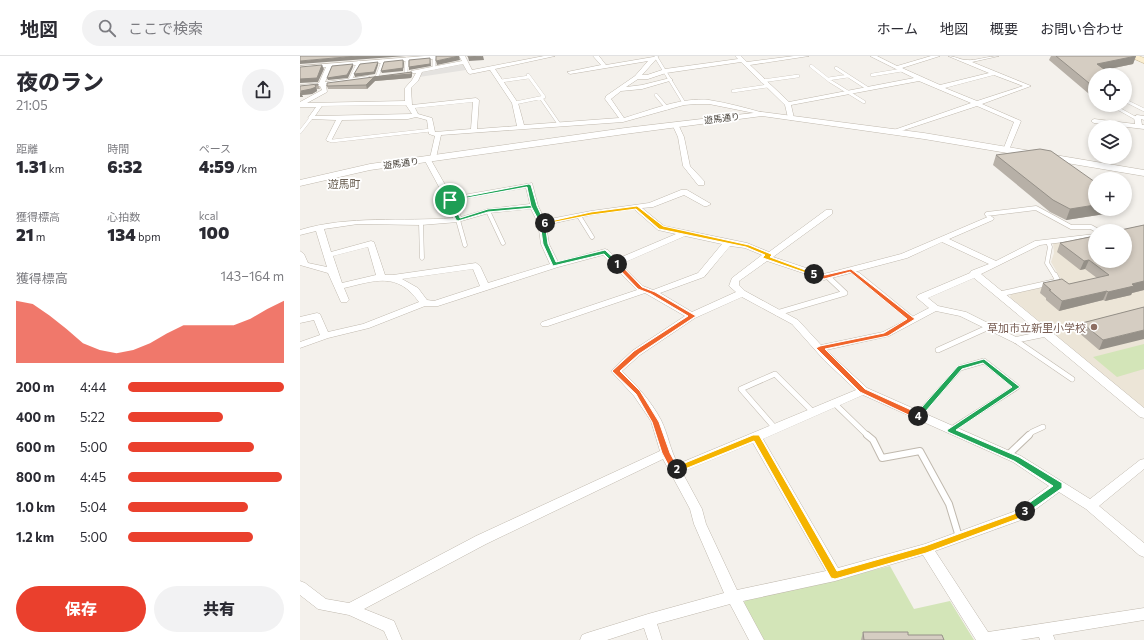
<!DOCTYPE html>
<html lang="ja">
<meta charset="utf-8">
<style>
:root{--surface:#fff;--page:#f2f2f3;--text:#2b2b33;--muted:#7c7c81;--line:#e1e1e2;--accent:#ea402d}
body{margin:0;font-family:Commissioner,"Noto Sans JP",sans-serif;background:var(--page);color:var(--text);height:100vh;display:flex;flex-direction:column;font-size:15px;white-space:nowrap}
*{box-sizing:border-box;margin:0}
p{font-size:13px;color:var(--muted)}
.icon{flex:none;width:22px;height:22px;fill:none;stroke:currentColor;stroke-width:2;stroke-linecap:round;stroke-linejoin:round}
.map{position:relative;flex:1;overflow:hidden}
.side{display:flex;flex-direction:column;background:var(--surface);width:300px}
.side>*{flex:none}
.buttons{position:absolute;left:788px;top:12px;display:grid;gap:8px}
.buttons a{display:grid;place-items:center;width:44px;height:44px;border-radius:50%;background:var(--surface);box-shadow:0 2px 6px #0003;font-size:20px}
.pin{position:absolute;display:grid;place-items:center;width:34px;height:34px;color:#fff;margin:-17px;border:2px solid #fff;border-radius:50%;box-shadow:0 1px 4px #0007}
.km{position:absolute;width:20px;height:20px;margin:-10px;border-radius:50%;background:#222;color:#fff;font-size:11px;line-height:20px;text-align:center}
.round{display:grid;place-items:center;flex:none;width:42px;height:42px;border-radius:21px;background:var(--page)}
.summary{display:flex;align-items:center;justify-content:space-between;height:68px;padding:0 16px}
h1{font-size:22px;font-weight:800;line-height:30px}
.metrics{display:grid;grid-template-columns:repeat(3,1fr);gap:6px;height:68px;padding:4px 16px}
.metrics div{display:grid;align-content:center}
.metrics b{font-size:17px;font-weight:800}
.metrics small{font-size:11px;font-weight:400}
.metrics p{font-size:11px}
.chart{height:112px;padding:8px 16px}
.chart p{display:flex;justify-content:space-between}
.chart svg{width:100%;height:72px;margin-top:4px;fill:var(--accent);opacity:.7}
.button{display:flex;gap:8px;margin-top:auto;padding:8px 16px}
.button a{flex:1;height:46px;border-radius:24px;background:var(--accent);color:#fff;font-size:16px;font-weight:800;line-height:46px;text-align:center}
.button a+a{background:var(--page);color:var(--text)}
ul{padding:0 16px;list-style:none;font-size:13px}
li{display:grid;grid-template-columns:64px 48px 1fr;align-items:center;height:30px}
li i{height:10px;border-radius:5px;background:var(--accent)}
header{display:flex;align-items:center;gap:24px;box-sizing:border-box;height:56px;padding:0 20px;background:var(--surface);border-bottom:1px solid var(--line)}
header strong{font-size:19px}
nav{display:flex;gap:22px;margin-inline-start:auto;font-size:14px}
.search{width:280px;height:36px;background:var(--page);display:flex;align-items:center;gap:10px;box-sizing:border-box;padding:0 14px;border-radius:22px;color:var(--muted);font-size:15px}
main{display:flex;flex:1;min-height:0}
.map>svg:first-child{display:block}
.education{fill:#ece5d7}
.green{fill:#d3e5b8}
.parking{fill:#e4e2df}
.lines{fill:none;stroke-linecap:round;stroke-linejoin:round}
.service-far3-casing{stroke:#c0b9ae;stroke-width:3.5}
.service-far2-casing{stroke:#c0b9ae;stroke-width:5}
.service-far1-casing{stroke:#c0b9ae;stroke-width:6}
.service-casing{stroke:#c0b9ae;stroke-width:8}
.minor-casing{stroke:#c0b9ae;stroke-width:1}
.tertiary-casing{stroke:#c0b9ae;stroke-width:1}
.secondary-casing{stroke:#d0c19f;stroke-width:1}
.service-far3{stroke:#fff;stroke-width:3}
.service-far2{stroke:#fff;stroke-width:4}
.service-far1{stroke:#fff;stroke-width:5}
.service{stroke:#fff;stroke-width:6}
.minor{fill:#fff;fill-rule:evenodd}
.tertiary{fill:#fff;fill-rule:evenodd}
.secondary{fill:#fbeecf;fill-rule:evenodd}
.wall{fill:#b7b0a7}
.shaded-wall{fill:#959088}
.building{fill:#d5cdc2;stroke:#959088}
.split-1{fill:#22a559;stroke:#fff}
.split-2{fill:#f0652b;stroke:#fff}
.split-3{fill:#f5b400;stroke:#fff}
.split-4{fill:#22a559;stroke:#fff}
.split-5{fill:#f0652b;stroke:#fff}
.split-6{fill:#f5b400;stroke:#fff}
.split-7{fill:#22a559;stroke:#fff}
.education-dot{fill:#8d6e63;stroke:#fff;stroke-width:1.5}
.labels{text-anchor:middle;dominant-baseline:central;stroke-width:3.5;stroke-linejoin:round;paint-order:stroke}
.far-street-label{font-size:9px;fill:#48423a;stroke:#fff}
.far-quarter-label{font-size:11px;fill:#6a5f52;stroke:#fff}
.education-label{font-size:11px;fill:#785e54;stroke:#fff;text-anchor:end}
</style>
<header>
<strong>地図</strong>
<div class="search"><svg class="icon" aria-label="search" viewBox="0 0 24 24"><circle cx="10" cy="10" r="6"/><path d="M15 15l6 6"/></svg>ここで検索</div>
<nav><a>ホーム</a><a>地図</a><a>概要</a><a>お問い合わせ</a></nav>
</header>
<main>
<section class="side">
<div class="summary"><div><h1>夜のラン</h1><p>21:05</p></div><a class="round"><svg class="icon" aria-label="share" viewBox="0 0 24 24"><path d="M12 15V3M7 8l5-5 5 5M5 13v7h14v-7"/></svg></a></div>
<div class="metrics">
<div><p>距離</p><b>1.31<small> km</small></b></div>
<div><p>時間</p><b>6:32</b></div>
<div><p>ペース</p><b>4:59<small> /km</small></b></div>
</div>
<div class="metrics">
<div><p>獲得標高</p><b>21<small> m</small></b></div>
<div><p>心拍数</p><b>134<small> bpm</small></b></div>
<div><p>kcal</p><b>100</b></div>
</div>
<div class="chart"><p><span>獲得標高</span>143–164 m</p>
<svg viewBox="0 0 160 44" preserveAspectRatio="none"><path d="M0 44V6L10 8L20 15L30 23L40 32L50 36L60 38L70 36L80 32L90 26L100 21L110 21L120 21L130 21L140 17L150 11L160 6V44z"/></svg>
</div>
<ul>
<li><b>200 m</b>4:44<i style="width:100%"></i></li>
<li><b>400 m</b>5:22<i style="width:61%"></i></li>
<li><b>600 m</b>5:00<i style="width:81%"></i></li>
<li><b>800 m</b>4:45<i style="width:99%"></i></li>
<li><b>1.0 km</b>5:04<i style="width:77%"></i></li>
<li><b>1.2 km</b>5:00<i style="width:80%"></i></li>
</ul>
<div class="button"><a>保存</a><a>共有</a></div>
</section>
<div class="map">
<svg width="844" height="584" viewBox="0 0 844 584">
<rect width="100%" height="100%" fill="#f4f1ec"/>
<!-- education -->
<path class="education" d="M795,182V205H825L844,202V353L710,241L711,238L762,225L751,206L754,197L753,187Z"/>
<!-- green -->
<path class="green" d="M844,288V313L817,321L793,301Z
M590,510L614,553L650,545L674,584H463L444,547L445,543L492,534Z"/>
<!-- parking -->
<path class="parking" d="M160,8H163L166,14L119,21L121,16Z"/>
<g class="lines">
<!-- service-far3 casing -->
<g class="service-far3-casing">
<path id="service-far3" d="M134,1V12
M356,1L384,47
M511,10L530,25L564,46
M536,12L567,32
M106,17L107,3
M572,19L602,14
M77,21L83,5
M528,23L548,20
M50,24L59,6
M201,25L229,21
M462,25L498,20
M433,35L468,30
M356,39L367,52
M241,42L259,68
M826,45L844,54
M215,47L244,41L228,19
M819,53L837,63
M0,76L11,62
M29,84L32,85L131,74"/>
</g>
<!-- service-far2 casing -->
<g class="service-far2-casing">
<path id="service-far2" d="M188,155L203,187
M279,160L292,181
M690,162L687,158L736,152L771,171H791L798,175
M158,164L165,189
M121,167L122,202
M748,186L750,191L747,207L755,220
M551,214L559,220"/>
</g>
<!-- service-far1 casing -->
<g class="service-far1-casing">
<path id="service-far1" d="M558,219L612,263
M700,238L758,225L755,219
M477,257L545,237L527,220
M715,284L772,323
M638,294L689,271
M534,347L568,380
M617,360L660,312L684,305L717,331L650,374
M475,372L441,333L475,318L513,356
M728,380L732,376L743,371"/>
</g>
<!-- service casing -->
<g class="service-casing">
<path id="service" d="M567,379L573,384L582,402L620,395L649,448L659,481
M708,399L729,379"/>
</g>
<!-- minor casing -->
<g class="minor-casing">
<path id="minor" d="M125,0H147L144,2L32,11L25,26L68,20L71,22L68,24L26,29L27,36L7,47L105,45V32L112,24L116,17H111V15L162,5L159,0H165L172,14L244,0H255L195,13L218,47L224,69L319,62L305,43L306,40L335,20L348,5L270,18L267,16L301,9L293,0H299L306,9L359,0L342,19H347L365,13L438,3L435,0H441L447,6L494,0H509L450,9L489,46L614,22L570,0H577L597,10L631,0H640L602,12L640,29L689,17L648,0C655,0 660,4 667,4C675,5 688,0 699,0L672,6L731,30L682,48L721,65L709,94L706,96L703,94L714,66L677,50L595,77H591V75L671,47L619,25L491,49L494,62L491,64L488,62L485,49L441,6L366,17L348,23H338L326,31L342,29L370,22L373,24L342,33L321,35L311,43L324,62C351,54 382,41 409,44C428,47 446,52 464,57V59L409,48H396L384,49L323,66L141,79L136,102L131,104L152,141L232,127L238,150L245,164L291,155L349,147L381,134H387L411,148L407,150H404L384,139L353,151L342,152L364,170L447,187L469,196L526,154H532V158L473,201L524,218L601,198L690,160L694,162L693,164L649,183L696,205L735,185L795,178V182L740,189L681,218L844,352V362L840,361L744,281L715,287L660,260L636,255L589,280L526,294L567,332L721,400L790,443L840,404L844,403V413L799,450L844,487V501L839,499L786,453L759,436L721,464L635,495L688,576L844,552V564L753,579L755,584H740L739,581L720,584H676L623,499L535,525L443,545L464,584H449L430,548L357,568L362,584H348L344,572L307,584H280L282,579L287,577L348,558L424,537L394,468L390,453L363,403L186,488L64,553L94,565L102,584H88L84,575L49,559L18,553L0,539V525L5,527L26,543L49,547L176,480L360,395L351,365L334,340L311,315L332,295L385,260L345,237L248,270H242L240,268L242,266L337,234L303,199L258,211L138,250H125L69,272L28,282L0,292V286L20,279L14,264L0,267V261L17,257L20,258L28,276L63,268L119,246C97,215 74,225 44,232L49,244L47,246H41L28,217L0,209V195L4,198L8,207L27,211L16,175L0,179V174C49,159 102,166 153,162L146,144L124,103L127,101L130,102L135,80L129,78L127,64L116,61L108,63L42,64L31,85H27L26,84L36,64L9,63L8,62L16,51H0V46L22,34L20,30L0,33V29L19,27L26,11L0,14V10ZM163,8L168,17L170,18L190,14L212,47L217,70L177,73L179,44L176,42L112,49L111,32L118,25L122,16ZM694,19L723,30L677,45L645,32ZM173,46L171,73L135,76L132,62L118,58L115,52ZM106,49L112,58L15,60L22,50ZM226,132L230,148L188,153L161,161L154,145ZM231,153L238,167L241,188L250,208L188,227L180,210L176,207L93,219H85L74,186L71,185L31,196L24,173L58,168L121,169L158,166L189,157ZM334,153L358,174L376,178L317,203L308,194L305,193L258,206L249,188L246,169L291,159ZM385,180L422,188L398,217L353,234L343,230L321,208ZM642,186L689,208L671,215L670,217L618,239L616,241L629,252L583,276L521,289L498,264L445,235L439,229V225L467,205L524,224L607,202ZM430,190L445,192L462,199L432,222L429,230L436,236L392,256L360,237L404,221ZM68,191L76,219L42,227L33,200ZM173,213L180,230L134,245L127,244L118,232L102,223ZM674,222L739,276L716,281L666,256L638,250L628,242ZM442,241L492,268L524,304L556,334L378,408C370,394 368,378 361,364C351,345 337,330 322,315L340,299L395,262ZM563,339L713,406L749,430L713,456L625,488L538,512L463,383ZM453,387L526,515L437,534L406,468L402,453L382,416Z
M837,59L844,60V64L841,63L842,69H844V73L794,67L791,65L794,63L835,68L834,61Z
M373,67L378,68L384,81L390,110L404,125V129H398L383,110L378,81L372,68Z"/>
</g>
<!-- tertiary casing -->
<g class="tertiary-casing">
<path id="tertiary" d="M462,56L624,77L844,114V120L624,83L462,60L325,78L70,114L0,130V124L70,108L325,72Z"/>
</g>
<!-- secondary casing -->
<g class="secondary-casing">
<path id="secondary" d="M828,0H839L844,2V7Z"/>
</g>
<!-- service-far3 -->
<use href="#service-far3" class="service-far3"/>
<!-- service-far2 -->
<use href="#service-far2" class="service-far2"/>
<!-- service-far1 -->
<use href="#service-far1" class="service-far1"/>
<!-- service -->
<use href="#service" class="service"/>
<!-- minor -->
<use href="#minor" class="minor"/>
<!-- tertiary -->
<use href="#tertiary" class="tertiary"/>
<!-- secondary -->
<use href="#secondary" class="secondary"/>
</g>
<!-- wall -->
<path class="wall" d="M751,0H836L833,8L805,14L795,19V43L749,4Z
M112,16V20L111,22L75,25L67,33H28L27,30Z
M18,28L20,33H17V35L12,38L2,39L3,41H0V30Z
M825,29L831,33L828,42H825Z
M696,99L818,156L766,164L750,156L693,109Z
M844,169V234L832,237L831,239L805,245L803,244L759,255L746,244V242L740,237L743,227L769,228L797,222L785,213L780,214L757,196L760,187Z
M844,251L799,294L778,276L782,267Z
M563,576L608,579L644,584H561Z"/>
<!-- shaded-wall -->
<path class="shaded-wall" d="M57,0H106L0,8V5Z
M159,0L160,4L137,9L136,5Z
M183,0L184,4L169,5L168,1Z
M836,0L833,8L794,16L797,8Z
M130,2L131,10L109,14V11Z
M103,4L104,7L103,15L82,17L81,15Z
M78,6V9L75,18L55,21L54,18Z
M53,8V11L48,22L28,24L27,22Z
M22,9L24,13L18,26L0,27V23Z
M112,16V20L111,22L75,25L67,33L66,29L74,21Z
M16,31L17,35L12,38L2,39L3,41H0V37L1,35Z
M795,149V153H819L818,156L766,164L770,153Z
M789,204L785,213L780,214L784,205Z
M844,225V234L832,237L831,239L805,245L808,236L832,228Z
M807,235L803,244L759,255L762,245Z
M844,274V283L799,294L803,284Z"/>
<!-- building -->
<path class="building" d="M0,0H57L0,5Z
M136,0H159L136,5Z
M168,0H181L168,1Z
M756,0H836L797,8L812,19H795V32Z
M130,2V8L109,11V4Z
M103,4V12L81,15L84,6Z
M78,6L74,16L54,18L60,8Z
M53,8L47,19L27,22L32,10Z
M22,9L17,22L0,23V11Z
M112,16L111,18L74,21L66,29L27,30V27Z
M18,28V29H15L16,31L11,33L1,35L2,37H0V30Z
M825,29L831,33H825Z
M740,93L751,95L795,126V149L770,153L753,144L696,99Z
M844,169V225L832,228L834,230L808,236L807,235L762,245L749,234H751L743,227L762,223L769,228L809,219L789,204L784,205L760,187L795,180V205H825V175H816Z
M844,251V274L803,284L782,267Z
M563,576H608V579H642L644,584H564Z"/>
<!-- split-1 -->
<path class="split-1" d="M150,142L152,144L160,162L188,153L236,149L245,167L248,188L256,206L305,194L320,208L315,209L304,198L253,210L243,188L240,167L232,152L188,156L158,165L156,164L147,144Z"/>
<!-- split-2 -->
<path class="split-2" d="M315,207H319L342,231L355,236L396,260L339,298L320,315L340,335L359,366L370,397L377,410L381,413L375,417L372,416L362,397L352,366L336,338L312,315L334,295L388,260L351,238L338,233L315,209Z"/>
<!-- split-3 -->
<path class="split-3" d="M453,379H459L537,515L625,490L714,458L725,451L729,455L720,462L626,497L535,523L531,522L454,385L380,415H375L374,413L375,411Z"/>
<!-- split-4 -->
<path class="split-4" d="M684,303L720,331L656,374L719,401L762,427V432L725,458L722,457V452L753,430L714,405L648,376L647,374L712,331L683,307L662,313L620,362H615L614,360L658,310Z"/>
<!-- split-5 -->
<path class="split-5" d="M551,213L615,263L588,280L525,293L565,333L620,358V362H615L560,336L516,292L520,290L584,277L607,263L550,216L524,223L511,218L514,216L525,219Z"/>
<!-- split-6 -->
<path class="split-6" d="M337,150L363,170L449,189L471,198L472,199L470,201L516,218L512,219L463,202V201L465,199L446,191L359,173L336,153L291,159L245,168L242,167L291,156Z"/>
<!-- split-7 -->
<path class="split-7" d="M229,128L231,129L237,150L244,165H247V168L242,169L240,167L231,150L227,131L150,145L147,144Z"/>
<!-- markers -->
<circle class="education-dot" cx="794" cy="271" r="4"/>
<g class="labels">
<!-- far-street labels -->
<g class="far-street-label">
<text transform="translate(422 62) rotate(-7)">遊馬通り</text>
<text transform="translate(101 107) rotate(-8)">遊馬通り</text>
</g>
<!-- far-quarter labels -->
<g class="far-quarter-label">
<text x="44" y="127">遊馬町</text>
</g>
<!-- education labels -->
<g class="education-label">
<text x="786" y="271">草加市立新里小学校</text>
</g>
</g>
</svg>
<div class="buttons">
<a><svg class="icon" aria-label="locate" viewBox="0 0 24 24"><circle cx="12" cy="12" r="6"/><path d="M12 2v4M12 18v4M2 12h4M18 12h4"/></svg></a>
<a><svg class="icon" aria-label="layers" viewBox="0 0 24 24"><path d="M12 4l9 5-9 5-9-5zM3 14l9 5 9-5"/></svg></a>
<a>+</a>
<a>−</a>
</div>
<div class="pin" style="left:150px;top:144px;background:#1e9e55"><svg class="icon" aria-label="arrive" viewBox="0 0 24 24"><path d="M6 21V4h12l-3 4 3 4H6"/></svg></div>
<b class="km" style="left:317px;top:208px">1</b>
<b class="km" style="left:377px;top:413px">2</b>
<b class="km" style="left:725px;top:455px">3</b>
<b class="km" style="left:618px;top:360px">4</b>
<b class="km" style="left:514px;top:218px">5</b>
<b class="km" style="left:245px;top:167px">6</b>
</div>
</main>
